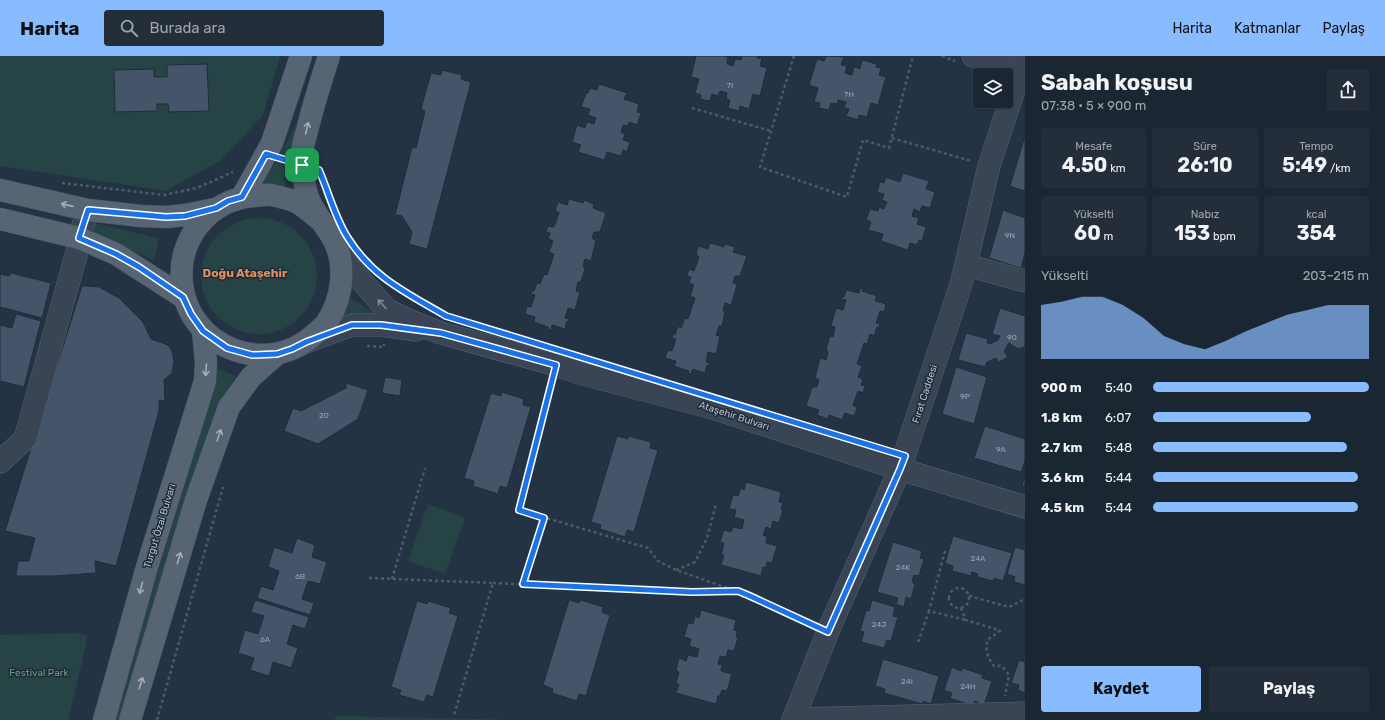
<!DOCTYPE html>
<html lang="tr">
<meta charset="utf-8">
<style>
:root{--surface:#1b2633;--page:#242e3b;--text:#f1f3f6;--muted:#a0a5ac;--line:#39434e;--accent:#89bbff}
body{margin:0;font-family:Rubik,sans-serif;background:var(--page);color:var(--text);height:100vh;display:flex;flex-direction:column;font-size:15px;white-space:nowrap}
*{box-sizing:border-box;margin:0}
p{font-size:13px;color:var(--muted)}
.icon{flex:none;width:22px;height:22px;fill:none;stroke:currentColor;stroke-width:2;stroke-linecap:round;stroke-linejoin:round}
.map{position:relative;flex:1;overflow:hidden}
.details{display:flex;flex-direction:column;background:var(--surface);width:360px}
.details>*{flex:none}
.controls{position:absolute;left:973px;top:12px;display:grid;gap:8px}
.controls a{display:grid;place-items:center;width:40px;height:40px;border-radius:4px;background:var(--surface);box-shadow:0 1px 3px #0004,0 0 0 1px var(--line);font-size:20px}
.pin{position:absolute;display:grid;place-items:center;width:34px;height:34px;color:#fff;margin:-17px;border-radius:8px;box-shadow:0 2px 6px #0006}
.round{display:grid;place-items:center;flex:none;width:42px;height:42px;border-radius:4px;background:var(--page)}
.head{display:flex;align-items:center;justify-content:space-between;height:68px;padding:0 16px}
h1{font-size:22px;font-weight:700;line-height:30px}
.stats{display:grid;grid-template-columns:repeat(3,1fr);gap:6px;height:68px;padding:4px 16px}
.stats div{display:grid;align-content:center;border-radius:4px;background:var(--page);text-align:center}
.stats b{font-size:20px;font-weight:700}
.stats small{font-size:11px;font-weight:400}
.stats p{font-size:11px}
.chart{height:112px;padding:8px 16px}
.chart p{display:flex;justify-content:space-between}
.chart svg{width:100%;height:72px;margin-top:4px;fill:var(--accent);opacity:.7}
.cta{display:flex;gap:8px;margin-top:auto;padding:8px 16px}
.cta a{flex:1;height:46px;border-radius:4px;background:var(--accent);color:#111;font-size:16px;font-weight:700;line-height:46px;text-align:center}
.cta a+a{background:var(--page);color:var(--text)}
ul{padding:0 16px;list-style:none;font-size:13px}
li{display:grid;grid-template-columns:64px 48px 1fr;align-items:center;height:30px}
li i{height:10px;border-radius:5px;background:var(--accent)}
header{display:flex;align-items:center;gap:24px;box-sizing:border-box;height:56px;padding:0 20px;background:var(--accent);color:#111}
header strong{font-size:19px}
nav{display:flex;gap:22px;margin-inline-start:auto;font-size:14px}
.search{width:280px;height:36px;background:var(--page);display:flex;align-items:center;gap:10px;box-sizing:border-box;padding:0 14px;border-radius:4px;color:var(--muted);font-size:15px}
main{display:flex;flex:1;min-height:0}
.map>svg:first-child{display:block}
.green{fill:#264345}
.building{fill:#455569;stroke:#1f2c3b}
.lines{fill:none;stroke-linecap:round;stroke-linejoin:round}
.minor-casing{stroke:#576371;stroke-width:23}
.major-casing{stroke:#424e5d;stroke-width:23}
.path{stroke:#446061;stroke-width:2.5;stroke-dasharray:3 3;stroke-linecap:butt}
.minor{stroke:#394554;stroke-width:22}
.major{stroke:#576474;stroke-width:22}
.oneway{stroke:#a3aebb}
.oneway2{stroke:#7e8997}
.route-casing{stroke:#fff;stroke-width:8}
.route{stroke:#1a73e8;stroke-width:5}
.labels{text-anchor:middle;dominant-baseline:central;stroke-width:3;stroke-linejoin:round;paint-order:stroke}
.number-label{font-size:8px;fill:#9aa5b4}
.street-label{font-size:10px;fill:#b6c0cd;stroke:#1d2a39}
.park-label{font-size:10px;fill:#6ba175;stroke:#1d2a39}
.quarter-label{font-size:12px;font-weight:bold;fill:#e0925e;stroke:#1d2a39}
</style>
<header>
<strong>Harita</strong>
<div class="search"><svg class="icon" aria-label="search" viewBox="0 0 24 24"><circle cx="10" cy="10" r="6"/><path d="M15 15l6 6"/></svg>Burada ara</div>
<nav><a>Harita</a><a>Katmanlar</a><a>Paylaş</a></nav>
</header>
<main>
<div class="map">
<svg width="1025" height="664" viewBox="0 0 1025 664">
<rect width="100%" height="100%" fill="#243344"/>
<!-- green -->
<path class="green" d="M0,0H280L263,59L221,104L166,135L0,110Z
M298,64L285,112L286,139L254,132L276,107Z
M201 220a58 58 0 1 1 116 0a58 58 0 1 1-116 0Z
M94,167L159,182L154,204L90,176Z
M339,234L374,257V261L325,267Z
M213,311L236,320L226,335L217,352L118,664H113L209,349Z
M428,448L465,462L445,518L408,505Z
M78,577L87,580L86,589L68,664H0V579Z
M338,660L520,664H333Z"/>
<!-- building -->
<path class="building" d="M696,0H723L728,1L727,8L733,10L735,3L741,4L742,0H758L757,2L762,3L760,10L767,12L760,40L753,38L749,53L740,50L739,55L728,52L730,44L726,43L727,37L720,35L718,40L712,38L710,45L700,43L701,39L695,37L699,23L691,21Z
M826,0L844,1L841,9L847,10L845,17L852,19L854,11L860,13L862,4L877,8L876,11L881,12L879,19L886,21L878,49L871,47L867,61L859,59L858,64L846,60L849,53L844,52L846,46L838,44L837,48L831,47L829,54L819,52L820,47L814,46L818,32L809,29L817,3L824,5Z
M207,8L209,55L169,56L168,48H157V55L115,56L114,14L154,13V21H167V9Z
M442,14L462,19L461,23L471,26L427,193L409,188L412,176L402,160L395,159L412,91L416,92L425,55L421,53L431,17L441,19Z
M599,28L627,37L624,43L639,48L637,56L641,57L637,69L629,66L628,70L623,69L621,76L625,78L623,84L630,86L627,96L623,94L621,100L607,96L604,104L578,96L581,89L572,86L577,69L585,72L587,66L594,68L596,62L588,59L590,53L581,51L586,37H588L590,32L597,34Z
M1024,83H1025V135L1010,130Z
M903,117L929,125L926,133L935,136L930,152L922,150L920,156L914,153L912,160L919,162L917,168L926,171L922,185L919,184L917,189L910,187L908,194L881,185L883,178L868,174L871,166L866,164L870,153L878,155L879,151L884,153L887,146L882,144L884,138L877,136L880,126L884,127L886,121L900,126Z
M569,143L583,147L584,144L594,148L593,152L606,157L600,176H594L592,182L596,185L591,205L585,203L583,210L585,213L581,226H578L576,235L580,236L575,254L568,252L565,262L569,263V266L567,265L565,273L552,269L551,274L548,273V271L534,266L535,261L525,258L527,250L531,251L535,239L531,238L532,235H534L537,227L540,228L544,218L547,219L554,198L549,196L553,185L548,183L550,177L546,176L548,170L554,171L559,157L555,154L558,146L567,149Z
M1003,154L1025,162V197L1021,212L989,202Z
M710,187L724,191L725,188L735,191L733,196L747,200L740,220H735L733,226L737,229L731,249L725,247L723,254L725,257L722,270H719L716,279L720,280L716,298L708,296L706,306L710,307L709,310L707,309L705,317L693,313L691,318L688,317L689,315L674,310L676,305L665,302L668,294L672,295L676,283L672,282L673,278L675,279L678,270L681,272L685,262L688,263L695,242L690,240L694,229L689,227L691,221L687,220L689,213L694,215L699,201L696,198L698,190L708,193Z
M11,217L51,227L42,262L0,251V218L9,220Z
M82,230H88L99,231L119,242L143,266L151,283L168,289L172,295L174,305L172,317L164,324L165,345L159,344V355L116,510L95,505L96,517L54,520H16L18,505H29L35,482L5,475Z
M860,232L863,233L862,235L877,240L875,245L886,248L884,256L880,255L876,267L880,268L879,272L877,271L874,280L870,278L867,288L864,287L857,308L862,310L858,321L863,323L861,329L865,330L863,337L858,335L853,349L857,352L854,360L845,357L842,364L829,359L828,363L817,359L819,354L806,350L812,331H817L819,324L815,322L820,302L826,304L828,296L826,293L830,280L833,281L835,271L831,270L836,252L843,254L846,244L841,243L842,241H844L846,234L859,237Z
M1000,252L1025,260V291L1018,293L1009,287L1004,295L1008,301L999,306L996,302L987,306L985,311L958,304L966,277L988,283L987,287L990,288L998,284L1000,280L992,278Z
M16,258L41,265L24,331L0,325V269L12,272Z
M956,311L987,321L974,368L942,358Z
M385,321L402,324L400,340L382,337Z
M346,327L368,334L358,363L318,388L284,375L293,352L301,355L346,332Z
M502,336L524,343L523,349L531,351L507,432L500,430L498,438L473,430L474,425L464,422L491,337L501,340Z
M985,370L1025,383V405L1021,416L974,402Z
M617,380L628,383V380L651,386L650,392L658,394L634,476L627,474L625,481L600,473L601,469L591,466Z
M1025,419V430L1022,429Z
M746,426L781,436L779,446L783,447L781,453L783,454L779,467L773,465L771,473L766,471L763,479L767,481L766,487L777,490L772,507L767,506L766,512L763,511L761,520L721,509L724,499H721L724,487L720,486L724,474L731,476L733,471L742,473L744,464L734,461L736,454L729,453L733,439L738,440L741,432L744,434Z
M953,480L1012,497L1003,525L994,522L993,525L977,521L978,518L972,516L971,520L952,515L953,510L945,507Z
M297,482L315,489L312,501L327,506L320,528L308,525L302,543L314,547L310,559L257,542L261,530L273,534L279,515L268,511L274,491L292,497Z
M893,486L922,495L920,502L924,503L919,520L914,519L912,526L915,528L911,543L906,541L904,551L896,548L898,542L877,536Z
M1015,491L1025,494V529L1014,526L1015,521L1007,518Z
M255,544L309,561L305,573L293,569L287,588L298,592L291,612L273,606L269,620L250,614L254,602L238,597L245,574L258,578L264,560L251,556Z
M569,544L579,547L581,544L603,551L602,556L610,559L586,640L579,638L577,645L552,637L553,633L543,629Z
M872,544L895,551L893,560L898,561L891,585L887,584L884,592L861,586L864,576L860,575L866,554L869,555Z
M417,545L427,548L428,545L451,552L449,557L458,560L433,641L427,639L424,646L399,639L401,634L391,631Z
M701,554L736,564L734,574L737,575L736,581L738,582L734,595L728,594L726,601L720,600L718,608L722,609L721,615L732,618L727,635L722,634L720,640H718L716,648L676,637L679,628L676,627L679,616L676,615L679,602L686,605L688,599L697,601L699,593L689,590L691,583L684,581L688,567L693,568L695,560L699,562Z
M883,603L939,620L931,648L923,645L922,648L884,637L885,633L875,630Z
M1019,604L1025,606V637L1018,634L1019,629L1011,627Z
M952,611L961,615L963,612L983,619L982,622L992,625L984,649L975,645L973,650L950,642L952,637L944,634Z"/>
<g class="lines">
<!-- minor casing -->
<g class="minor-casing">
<path id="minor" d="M973,0L1025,18
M340,200L386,253L408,264L441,277L556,309L579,317L716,353L900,413L1025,451
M966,209L1025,225
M306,286L352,269H381L416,274
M0,406L25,383L78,192L79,182L88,154
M793,663L1025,657
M793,664L828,575L900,413L962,225L989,110L1025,0"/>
</g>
<!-- major casing -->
<g class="major-casing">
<path id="major" d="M0,134L88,154L141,160L167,161L185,159L215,153
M242,141L272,87L301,0
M0,163L79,182L116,198L183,241
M319,163C312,158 305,151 298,147C291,143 279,141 272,139C266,138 260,140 255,140C209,143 177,183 182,228C189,292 267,322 315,278C318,275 322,272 325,269C343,244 348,206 331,179C323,167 314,156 308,142C305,133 302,115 302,105C301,95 304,85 307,75C313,49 321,25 329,0
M104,664L147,511L205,325L206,306L203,275
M130,664L196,444L229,351L251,321L277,298"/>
</g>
<!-- path -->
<path class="path" d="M794,0L760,111L847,141L863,84L889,92L913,0
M942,0L955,5
M692,52L771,75
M892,82L971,105
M62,127L164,139L197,132L233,116
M391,228L430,251
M367,290L384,291V288
M552,326L519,454L648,492L658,505L676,514L750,540L811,568
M945,495L929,555L966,564
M676,514L695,506L707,482L716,448
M369,522L493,527L454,659
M392,523L425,412
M493,527L692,536L736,535
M523,528L544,462
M949 542a10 10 0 1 1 20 0a10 10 0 1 1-20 0Z
M969,540L1009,551L1025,543
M961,552L966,564L995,573L1000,575L987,584C986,595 987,601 994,610H1002L1009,619L1005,640
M918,586L929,555
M157,664L223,431"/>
<!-- minor -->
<use href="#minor" class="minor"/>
<!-- major -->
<use href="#major" class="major"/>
</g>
<!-- one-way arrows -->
<defs><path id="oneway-shaft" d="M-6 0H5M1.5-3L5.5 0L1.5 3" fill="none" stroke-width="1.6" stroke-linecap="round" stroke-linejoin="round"/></defs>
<g class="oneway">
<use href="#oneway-shaft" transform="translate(307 72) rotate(-77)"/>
<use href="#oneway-shaft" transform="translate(67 149) rotate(-167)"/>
<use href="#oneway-shaft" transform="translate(206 314) rotate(94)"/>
<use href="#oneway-shaft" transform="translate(219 379) rotate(-71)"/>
<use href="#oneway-shaft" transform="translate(179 502) rotate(-73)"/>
<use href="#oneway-shaft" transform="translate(141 532) rotate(105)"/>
<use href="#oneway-shaft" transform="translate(141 627) rotate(-73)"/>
</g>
<use class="oneway2" href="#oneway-shaft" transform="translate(382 248) rotate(-132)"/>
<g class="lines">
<!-- route casing -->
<g class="route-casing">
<path id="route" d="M266,98L319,114C329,137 335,162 348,182C373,222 407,237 446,260L905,400L900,413L828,576L750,540L738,535L692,536L523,528L544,462L519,454L556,309L441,277L381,269H352L306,286L292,293L277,298L252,299L227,292L203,275L191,258L183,241L139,211L116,198L79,182L88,154L166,161L185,160L216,152L228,145L242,141Z"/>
</g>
<!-- route -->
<use href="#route" class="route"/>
</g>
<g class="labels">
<!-- number labels -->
<g class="number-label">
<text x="730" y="29">7I</text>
<text x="849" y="38">7H</text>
<text x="1010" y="179">9N</text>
<text x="1012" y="281">90</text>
<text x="965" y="340">9P</text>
<text x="324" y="359">20</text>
<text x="1001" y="393">9A</text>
<text x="978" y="502">24A</text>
<text x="903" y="511">24K</text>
<text x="300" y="520">6B</text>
<text x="879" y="568">24J</text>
<text x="265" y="583">6A</text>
<text x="907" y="625">24I</text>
<text x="968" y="630">24H</text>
</g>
<!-- street labels -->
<g class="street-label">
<text transform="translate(925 338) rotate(-72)">Fırat Caddesi</text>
<text transform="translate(734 360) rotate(18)">Ataşehir Bulvarı</text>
<text transform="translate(160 470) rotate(-73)">Turgut Özal Bulvarı</text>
</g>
<!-- park labels -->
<g class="park-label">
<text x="39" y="617">Festival Park</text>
</g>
<!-- quarter labels -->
<g class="quarter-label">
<text x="245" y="217">Doğu Ataşehir</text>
</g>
</g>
</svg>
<div class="controls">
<a><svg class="icon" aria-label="layers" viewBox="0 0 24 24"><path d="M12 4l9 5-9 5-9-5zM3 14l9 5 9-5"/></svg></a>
</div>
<div class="pin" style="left:302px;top:109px;background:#1e9e55"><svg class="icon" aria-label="arrive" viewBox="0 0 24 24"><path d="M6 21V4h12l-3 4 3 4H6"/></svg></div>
</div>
<section class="details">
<div class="head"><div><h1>Sabah koşusu</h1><p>07:38 · 5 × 900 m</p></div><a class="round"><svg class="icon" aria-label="share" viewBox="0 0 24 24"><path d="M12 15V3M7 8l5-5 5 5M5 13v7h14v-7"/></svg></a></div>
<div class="stats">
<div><p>Mesafe</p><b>4.50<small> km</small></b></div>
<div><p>Süre</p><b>26:10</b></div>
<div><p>Tempo</p><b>5:49<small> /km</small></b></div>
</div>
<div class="stats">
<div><p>Yükselti</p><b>60<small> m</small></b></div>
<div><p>Nabız</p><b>153<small> bpm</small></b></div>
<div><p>kcal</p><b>354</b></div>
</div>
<div class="chart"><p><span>Yükselti</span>203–215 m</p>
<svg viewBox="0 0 160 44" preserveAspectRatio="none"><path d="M0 44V11L10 9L20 6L30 6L40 11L50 19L60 30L70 35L80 38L90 33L100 27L110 22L120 17L130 14L140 11L150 11L160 11V44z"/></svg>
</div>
<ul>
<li><b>900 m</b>5:40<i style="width:100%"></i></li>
<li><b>1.8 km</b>6:07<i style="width:73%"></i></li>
<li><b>2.7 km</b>5:48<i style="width:90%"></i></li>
<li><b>3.6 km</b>5:44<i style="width:95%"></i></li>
<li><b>4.5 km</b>5:44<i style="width:95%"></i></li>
</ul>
<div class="cta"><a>Kaydet</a><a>Paylaş</a></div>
</section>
</main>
